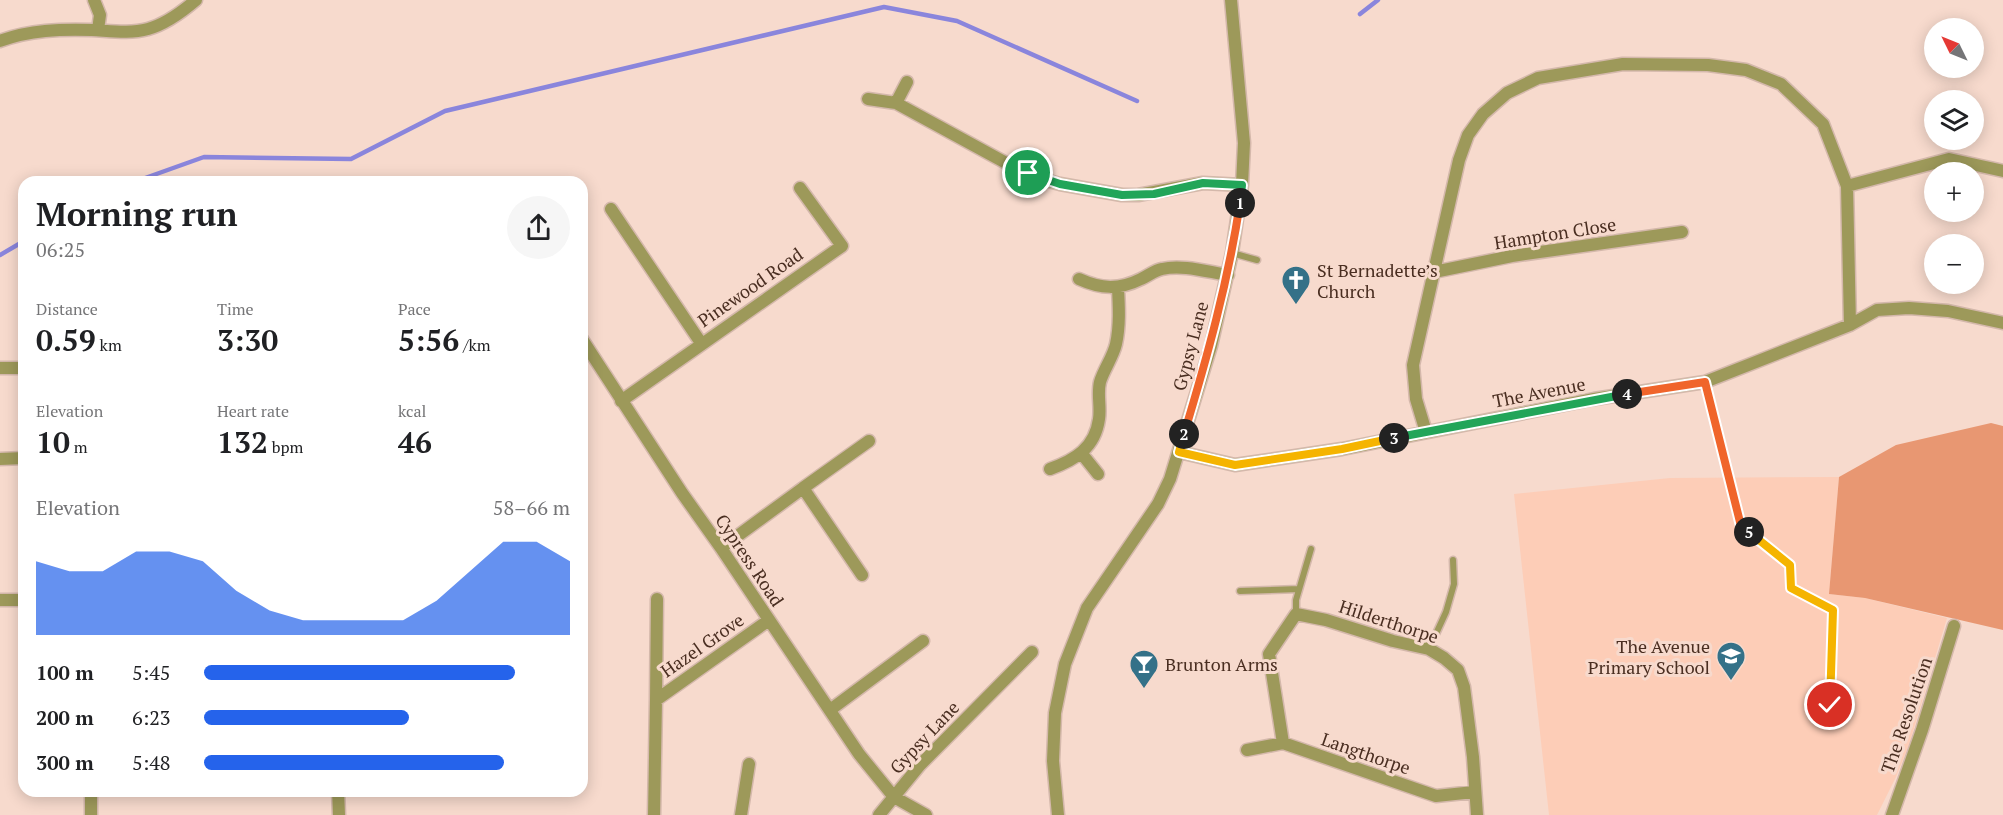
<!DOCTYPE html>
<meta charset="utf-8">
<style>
:root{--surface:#fff;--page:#f6f6f6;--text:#202124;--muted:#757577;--accent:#2563eb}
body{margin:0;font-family:"PT Serif",serif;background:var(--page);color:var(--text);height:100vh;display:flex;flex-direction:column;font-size:22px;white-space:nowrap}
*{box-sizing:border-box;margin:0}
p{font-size:20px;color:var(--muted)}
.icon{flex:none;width:33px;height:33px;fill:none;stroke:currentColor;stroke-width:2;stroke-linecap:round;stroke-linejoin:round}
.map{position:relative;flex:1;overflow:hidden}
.sheet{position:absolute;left:18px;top:176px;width:570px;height:621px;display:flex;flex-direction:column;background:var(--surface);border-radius:18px;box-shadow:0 3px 15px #0003}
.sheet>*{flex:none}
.needle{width:39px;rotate:313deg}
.controls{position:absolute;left:1924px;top:18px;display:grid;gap:12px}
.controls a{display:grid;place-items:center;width:60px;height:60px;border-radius:50%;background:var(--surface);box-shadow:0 3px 15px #0003;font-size:30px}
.pin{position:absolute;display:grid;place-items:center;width:51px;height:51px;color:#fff;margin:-26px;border:3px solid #fff;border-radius:50%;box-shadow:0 2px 6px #0007}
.km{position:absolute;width:30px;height:30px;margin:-15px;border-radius:50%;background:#222;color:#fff;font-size:16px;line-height:30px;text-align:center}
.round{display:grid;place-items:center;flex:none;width:63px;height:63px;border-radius:32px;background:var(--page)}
.overview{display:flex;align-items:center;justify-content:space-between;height:102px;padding:0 18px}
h1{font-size:33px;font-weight:700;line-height:45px}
.stats{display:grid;grid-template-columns:repeat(3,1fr);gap:9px;height:102px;padding:6px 18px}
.stats div{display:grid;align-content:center}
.stats b{font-size:30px;font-weight:700}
.stats small{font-size:16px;font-weight:400}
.stats p{font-size:16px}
.chart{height:168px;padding:12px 18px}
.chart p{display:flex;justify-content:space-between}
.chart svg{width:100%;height:108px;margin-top:6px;fill:var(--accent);opacity:.7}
ul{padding:0 18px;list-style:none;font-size:20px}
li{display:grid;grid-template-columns:96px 72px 1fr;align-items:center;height:45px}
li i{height:15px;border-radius:8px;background:var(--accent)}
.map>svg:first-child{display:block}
.built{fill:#fdcdb7}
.green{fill:#e89772}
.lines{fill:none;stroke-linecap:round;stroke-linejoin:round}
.stream{stroke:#8a85dc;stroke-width:4.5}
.service-casing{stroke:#d4b8ab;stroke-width:9}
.minor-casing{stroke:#d4b8ab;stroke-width:15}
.service{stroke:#9d995a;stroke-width:6}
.minor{stroke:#9d995a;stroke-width:12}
.split-1-casing{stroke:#fff;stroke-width:12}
.split-2-casing{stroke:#fff;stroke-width:12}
.split-3-casing{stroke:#fff;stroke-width:12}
.split-4-casing{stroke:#fff;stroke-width:12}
.split-5-casing{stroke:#fff;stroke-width:12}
.split-6-casing{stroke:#fff;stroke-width:12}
.split-1{stroke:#22a559;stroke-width:8}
.split-2{stroke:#f0652b;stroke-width:8}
.split-3{stroke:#f5b400;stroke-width:8}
.split-4{stroke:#22a559;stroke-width:8}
.split-5{stroke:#f0652b;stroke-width:8}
.split-6{stroke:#f5b400;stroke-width:8}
.labels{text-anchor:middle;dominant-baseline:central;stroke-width:6;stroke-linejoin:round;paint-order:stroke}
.street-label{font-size:18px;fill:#4a2e21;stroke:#f7dacd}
.poi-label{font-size:18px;fill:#4a2e21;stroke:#f7dacd;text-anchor:start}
</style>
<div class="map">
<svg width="2003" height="815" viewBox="0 0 2003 815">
<rect width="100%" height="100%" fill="#f7dacd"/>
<!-- built -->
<path class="built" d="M1839,477L1829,594L1865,598L1947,618L1909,745L1896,777L1877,815H1549L1514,494L1670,478Z"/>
<!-- green -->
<path class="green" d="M1991,423L2003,426V630L1865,598L1829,594L1839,477L1896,445Z"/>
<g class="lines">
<!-- stream -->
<path class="stream" d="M1360,14L1378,0
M134,182L204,157L351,159L445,111L884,7L957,21L1137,101
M0,255L24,241"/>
<!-- service casing -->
<g class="service-casing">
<path id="service" d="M1232,253L1257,260
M1705,382L1741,526L1790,565L1791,588L1833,610L1830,705
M1240,591L1299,589
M1296,614V600L1311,549
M1429,649L1446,612L1454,584L1453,560"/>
</g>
<!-- minor casing -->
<g class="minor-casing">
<path id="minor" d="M94,0L100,15L98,30
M0,41C29,30 61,29 92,30C111,31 130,34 148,29C166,24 182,12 196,0
M868,99L896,103L1008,164L1045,180L1060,184L1122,195H1138L1203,183L1242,185
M896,103L907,82
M1847,186L1949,159L2003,171
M611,209L701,343
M1434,272L1512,256L1682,232
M1079,279C1101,289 1119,290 1141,279C1148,276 1155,270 1162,269C1182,264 1208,272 1228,275
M582,339L682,493L721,548L859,754L894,797L926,815
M0,368H24
M621,401L842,246L800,188
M1426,432L1416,399L1413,365L1459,160L1468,135L1483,114L1507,93L1538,78L1623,64L1708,65L1746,70L1781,84L1823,124L1847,186L1850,325
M1179,452L1235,465L1342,449L1594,399L1705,382L1850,325L1877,310L1909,308L1948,311L2003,323
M1082,454L1098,474
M0,459L24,458
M1050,469C1075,460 1095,448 1099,419C1101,407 1097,394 1100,382C1104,369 1113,357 1116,344C1120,325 1119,307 1118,288
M803,488L869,441
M721,548L803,488L862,575
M0,600H24
M656,700L657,599
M830,710L923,641
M1283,743L1269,654L1296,614L1326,620L1393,641L1429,649L1444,658L1458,670L1464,687L1473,757L1477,815
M1247,750L1283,743L1436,796L1474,792
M91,790V815
M338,790L339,815
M654,815L656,700L769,620
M741,815L749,764
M879,815L920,765L1032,652
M1058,815L1053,761L1055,713L1065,664L1087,608L1158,504L1170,479L1211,346L1232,253L1242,185L1244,143L1231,0
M1892,815L1922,730L1954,626"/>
</g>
<!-- service -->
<use href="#service" class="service"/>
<!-- minor -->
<use href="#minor" class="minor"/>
</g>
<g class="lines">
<!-- split-1 casing -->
<g class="split-1-casing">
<path id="split-1" d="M1028,173L1060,184L1122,195L1154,194L1203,183L1242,185L1240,203"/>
</g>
<!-- split-2 casing -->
<g class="split-2-casing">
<path id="split-2" d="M1184,434C1207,358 1228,282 1240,203"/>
</g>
<!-- split-3 casing -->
<g class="split-3-casing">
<path id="split-3" d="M1184,434L1179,452L1235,465L1342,449L1394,438"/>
</g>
<!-- split-4 casing -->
<g class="split-4-casing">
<path id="split-4" d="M1394,438L1627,394"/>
</g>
<!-- split-5 casing -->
<g class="split-5-casing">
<path id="split-5" d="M1627,394L1705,382L1741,526L1749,532"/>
</g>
<!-- split-6 casing -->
<g class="split-6-casing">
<path id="split-6" d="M1749,532L1790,565L1791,588L1833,610L1830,705"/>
</g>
<!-- split-1 -->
<use href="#split-1" class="split-1"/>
<!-- split-2 -->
<use href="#split-2" class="split-2"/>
<!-- split-3 -->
<use href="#split-3" class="split-3"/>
<!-- split-4 -->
<use href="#split-4" class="split-4"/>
<!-- split-5 -->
<use href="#split-5" class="split-5"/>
<!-- split-6 -->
<use href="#split-6" class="split-6"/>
</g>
<!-- icons -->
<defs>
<g id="church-pin" transform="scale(1.5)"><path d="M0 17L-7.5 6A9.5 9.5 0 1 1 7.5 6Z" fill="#347188" stroke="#f7dacd"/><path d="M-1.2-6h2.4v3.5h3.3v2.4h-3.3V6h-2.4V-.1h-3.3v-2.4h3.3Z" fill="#fff"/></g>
<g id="school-pin" transform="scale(1.5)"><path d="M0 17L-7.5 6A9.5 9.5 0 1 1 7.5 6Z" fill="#347188" stroke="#f7dacd"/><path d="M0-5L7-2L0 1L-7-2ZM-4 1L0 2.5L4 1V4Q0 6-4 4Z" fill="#fff"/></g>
<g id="bar-pin" transform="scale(1.5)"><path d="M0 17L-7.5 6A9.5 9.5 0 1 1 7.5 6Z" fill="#347188" stroke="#f7dacd"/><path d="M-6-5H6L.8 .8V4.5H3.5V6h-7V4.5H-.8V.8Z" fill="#fff"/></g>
</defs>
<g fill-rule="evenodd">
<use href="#church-pin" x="1296" y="280"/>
<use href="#school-pin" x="1731" y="656"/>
<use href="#bar-pin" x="1144" y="664"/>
</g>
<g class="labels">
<!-- street labels -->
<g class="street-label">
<text transform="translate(1555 233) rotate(-9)">Hampton Close</text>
<text transform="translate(750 287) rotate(-35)">Pinewood Road</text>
<text transform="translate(1190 346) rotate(-75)">Gypsy Lane</text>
<text transform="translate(1539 392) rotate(-11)">The Avenue</text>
<text transform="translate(750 560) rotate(56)">Cypress Road</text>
<text transform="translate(1389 621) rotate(18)">Hilderthorpe</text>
<text transform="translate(702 645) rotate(-35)">Hazel Grove</text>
<text transform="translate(1906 715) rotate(-71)">The Resolution</text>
<text transform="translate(924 737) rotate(-47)">Gypsy Lane</text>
<text transform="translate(1366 753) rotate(19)">Langthorpe</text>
</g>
<!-- poi labels -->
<g class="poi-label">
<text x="1317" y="270">St Bernadette’s<tspan x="1317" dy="21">Church</tspan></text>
<text x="1710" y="646" text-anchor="end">The Avenue<tspan x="1710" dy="21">Primary School</tspan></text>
<text x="1165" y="664">Brunton Arms</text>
</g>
</g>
</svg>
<div class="controls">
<a><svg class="needle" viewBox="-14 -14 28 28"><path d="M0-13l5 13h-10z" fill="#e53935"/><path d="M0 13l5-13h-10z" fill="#757577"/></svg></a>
<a><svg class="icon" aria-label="layers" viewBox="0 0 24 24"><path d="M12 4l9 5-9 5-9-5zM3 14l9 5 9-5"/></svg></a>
<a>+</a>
<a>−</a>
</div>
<div class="pin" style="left:1028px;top:173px;background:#1e9e55"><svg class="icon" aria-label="arrive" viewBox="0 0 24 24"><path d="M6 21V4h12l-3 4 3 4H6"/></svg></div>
<div class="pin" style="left:1830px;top:705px;background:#d93025"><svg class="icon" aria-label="check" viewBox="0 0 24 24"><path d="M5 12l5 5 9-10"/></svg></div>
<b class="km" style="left:1240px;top:203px">1</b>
<b class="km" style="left:1184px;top:434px">2</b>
<b class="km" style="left:1394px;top:438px">3</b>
<b class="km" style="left:1627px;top:394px">4</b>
<b class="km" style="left:1749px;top:532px">5</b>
<section class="sheet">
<div class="overview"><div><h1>Morning run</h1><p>06:25</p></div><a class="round"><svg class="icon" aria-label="share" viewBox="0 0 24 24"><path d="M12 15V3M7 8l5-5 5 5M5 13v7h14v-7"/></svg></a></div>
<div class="stats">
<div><p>Distance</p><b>0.59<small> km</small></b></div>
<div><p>Time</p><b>3:30</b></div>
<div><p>Pace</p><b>5:56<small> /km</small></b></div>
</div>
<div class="stats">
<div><p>Elevation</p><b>10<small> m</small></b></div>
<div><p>Heart rate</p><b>132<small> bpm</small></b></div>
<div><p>kcal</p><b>46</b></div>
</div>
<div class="chart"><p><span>Elevation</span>58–66 m</p>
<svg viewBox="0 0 160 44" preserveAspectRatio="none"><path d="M0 44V14L10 18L20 18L30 10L40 10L50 14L60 26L70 34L80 38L90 38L100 38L110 38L120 30L130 18L140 6L150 6L160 14V44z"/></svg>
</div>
<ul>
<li><b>100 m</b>5:45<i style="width:85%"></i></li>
<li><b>200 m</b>6:23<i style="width:56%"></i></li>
<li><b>300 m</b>5:48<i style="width:82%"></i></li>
</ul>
</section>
</div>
